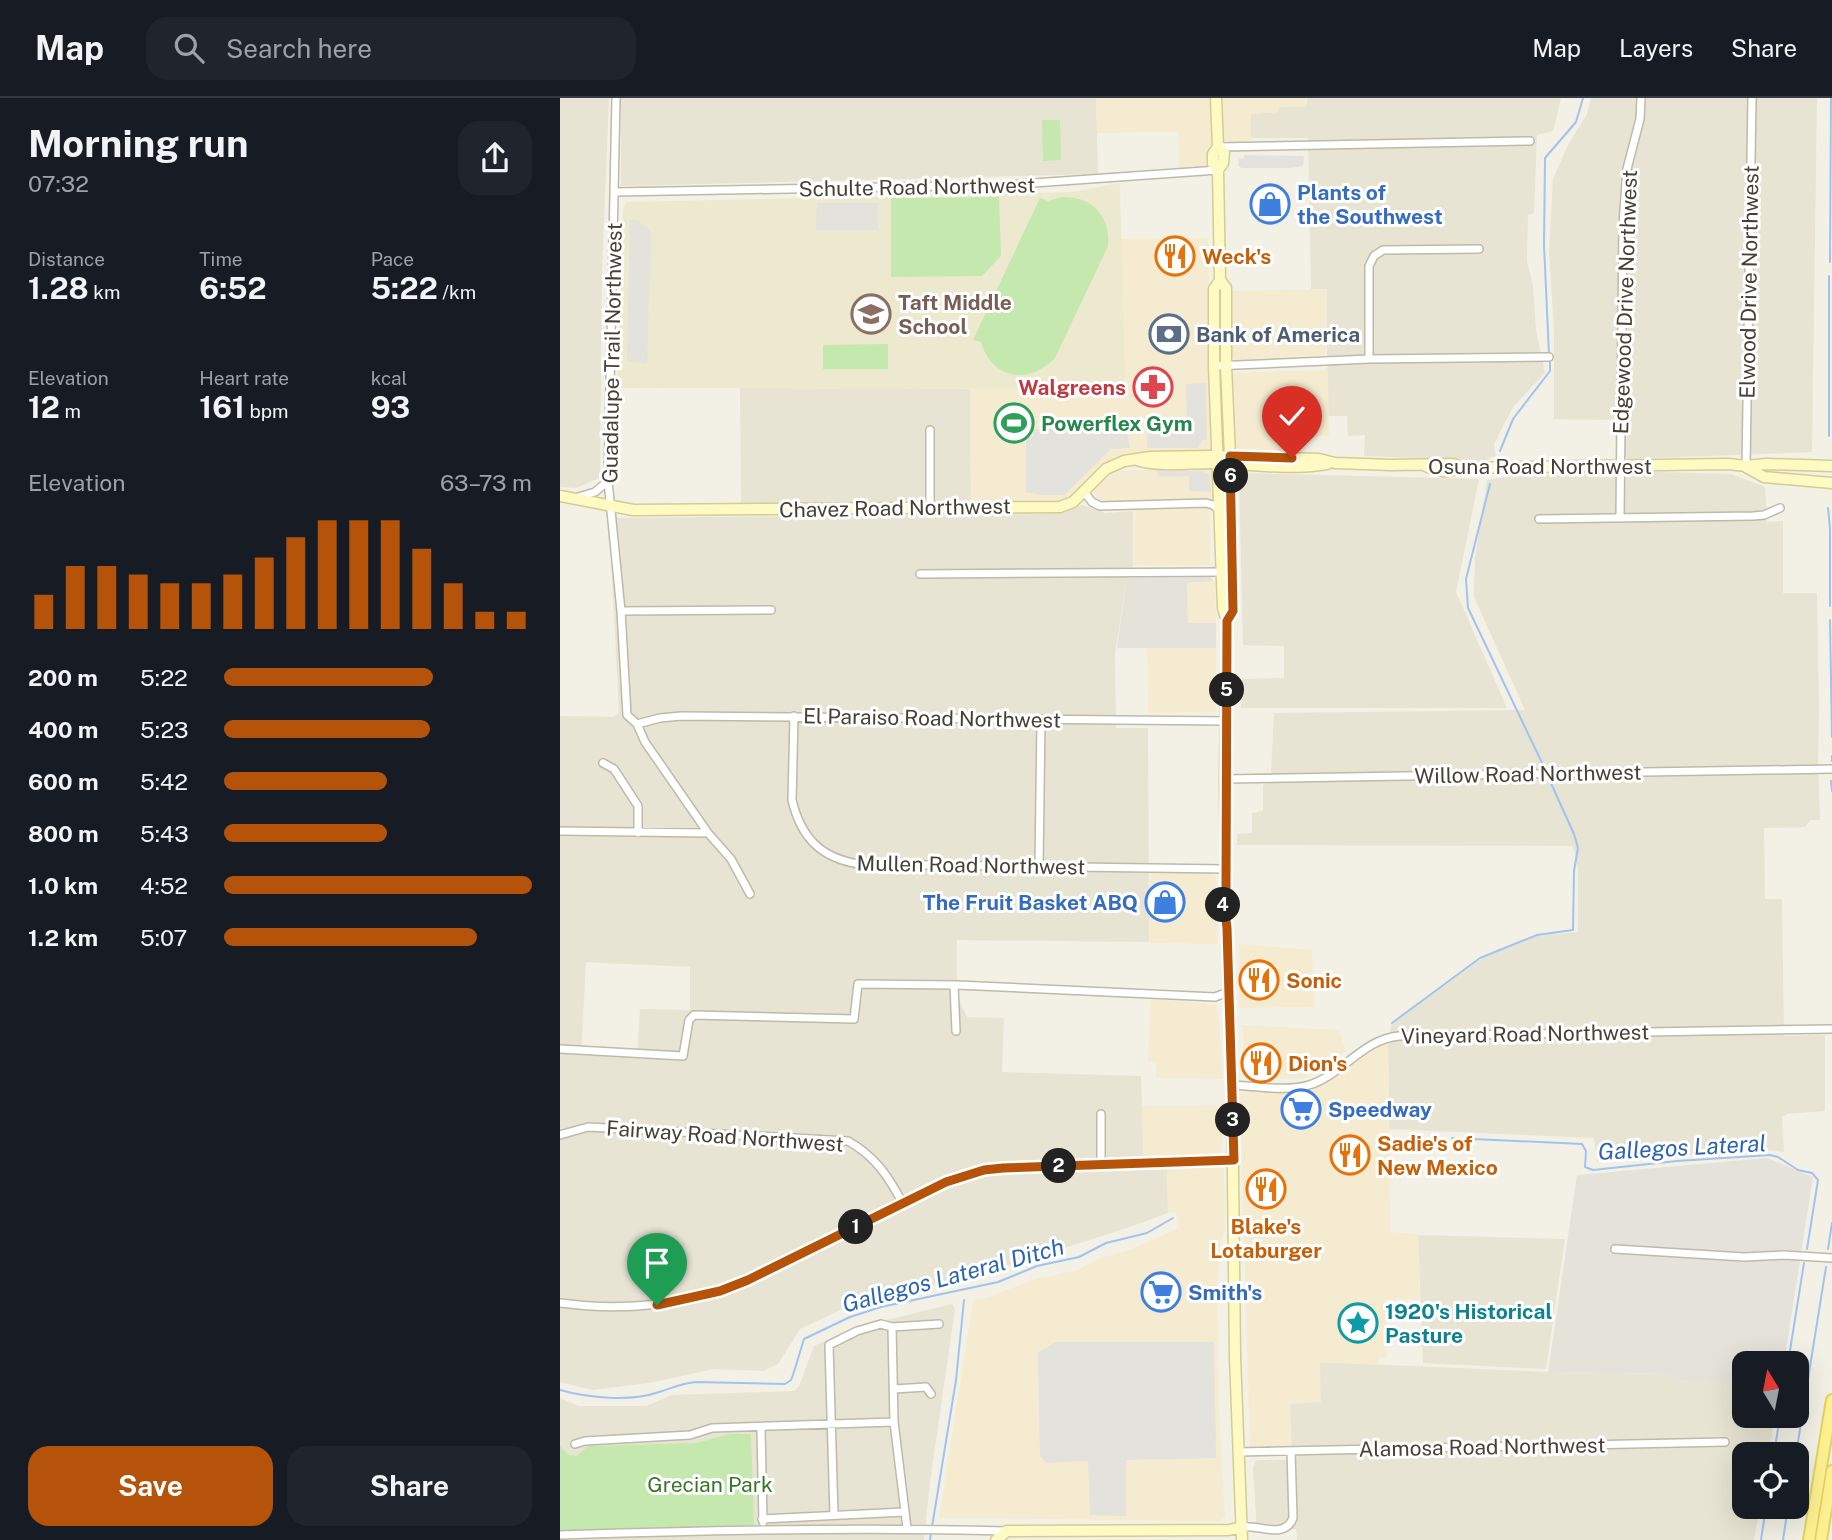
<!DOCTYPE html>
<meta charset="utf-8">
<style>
:root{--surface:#171b24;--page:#20242c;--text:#f1f3f6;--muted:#9ea1a6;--line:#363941;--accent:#b45309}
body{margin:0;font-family:"Public Sans",sans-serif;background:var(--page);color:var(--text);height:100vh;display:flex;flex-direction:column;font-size:26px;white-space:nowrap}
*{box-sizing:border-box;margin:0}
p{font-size:23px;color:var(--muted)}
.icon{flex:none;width:38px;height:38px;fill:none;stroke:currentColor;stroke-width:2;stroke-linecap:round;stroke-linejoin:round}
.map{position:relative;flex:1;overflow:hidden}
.details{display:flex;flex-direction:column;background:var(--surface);width:560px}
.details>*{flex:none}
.needle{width:46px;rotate:350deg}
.tools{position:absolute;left:1172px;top:1253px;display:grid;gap:14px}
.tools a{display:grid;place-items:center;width:77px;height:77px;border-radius:14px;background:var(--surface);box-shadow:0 7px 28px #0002;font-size:35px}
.pin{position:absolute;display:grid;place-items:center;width:60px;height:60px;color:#fff;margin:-72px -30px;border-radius:50% 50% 50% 0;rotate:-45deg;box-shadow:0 0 7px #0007}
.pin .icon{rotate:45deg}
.km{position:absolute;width:35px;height:35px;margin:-18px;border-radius:50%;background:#222;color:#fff;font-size:19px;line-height:35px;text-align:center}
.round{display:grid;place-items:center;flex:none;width:74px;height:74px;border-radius:21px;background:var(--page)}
.headline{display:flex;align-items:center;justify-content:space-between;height:119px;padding:0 28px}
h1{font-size:38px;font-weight:700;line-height:52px}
.figures{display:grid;grid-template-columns:repeat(3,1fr);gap:10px;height:119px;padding:7px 28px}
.figures div{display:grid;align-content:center}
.figures b{font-size:30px;font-weight:700}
.figures small{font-size:19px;font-weight:400}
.figures p{font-size:19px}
.chart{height:196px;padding:14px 28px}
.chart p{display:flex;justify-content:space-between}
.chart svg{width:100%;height:126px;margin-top:7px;stroke:var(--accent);stroke-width:6}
.action{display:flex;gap:14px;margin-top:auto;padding:14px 28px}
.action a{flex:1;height:80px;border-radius:21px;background:var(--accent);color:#fff;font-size:28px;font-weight:700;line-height:80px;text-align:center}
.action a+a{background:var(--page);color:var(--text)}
ul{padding:0 28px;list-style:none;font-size:23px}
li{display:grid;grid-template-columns:112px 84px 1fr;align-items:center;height:52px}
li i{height:18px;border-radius:9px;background:var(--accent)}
header{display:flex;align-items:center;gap:42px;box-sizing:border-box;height:98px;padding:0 35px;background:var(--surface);border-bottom:2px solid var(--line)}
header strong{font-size:33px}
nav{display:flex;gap:38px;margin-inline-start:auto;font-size:24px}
.search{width:490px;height:63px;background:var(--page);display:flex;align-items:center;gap:18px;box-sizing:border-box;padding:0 24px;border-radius:21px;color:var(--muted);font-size:26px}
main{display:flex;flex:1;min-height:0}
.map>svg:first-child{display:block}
.residential{fill:#e7e4d3;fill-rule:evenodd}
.commercial{fill:#f5ebd0}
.industrial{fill:#e5e2da}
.education{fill:#ece9cf}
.green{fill:#c4e8ad}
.parking{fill:#e3e2dd}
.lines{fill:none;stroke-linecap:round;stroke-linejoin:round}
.stream{stroke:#a0c3f0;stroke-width:2}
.street-casing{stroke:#bebaa8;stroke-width:10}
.secondary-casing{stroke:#d3cd94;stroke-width:13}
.primary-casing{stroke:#e4d262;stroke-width:14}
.street{stroke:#fff;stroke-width:7}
.secondary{stroke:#fffac3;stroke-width:10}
.primary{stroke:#fff192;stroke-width:10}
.route-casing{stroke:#fff;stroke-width:14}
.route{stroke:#b45309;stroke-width:9}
.labels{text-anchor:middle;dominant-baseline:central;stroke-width:6;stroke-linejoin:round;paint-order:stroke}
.street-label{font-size:21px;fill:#454135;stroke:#fff}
.shop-label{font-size:21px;font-weight:bold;fill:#366cbe;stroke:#fff;text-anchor:start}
.food-label{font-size:21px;font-weight:bold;fill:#c56008;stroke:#fff;text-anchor:start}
.education-label{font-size:21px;font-weight:bold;fill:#785e54;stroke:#fff;text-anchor:start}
.service-label{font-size:21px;font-weight:bold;fill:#4e5e75;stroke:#fff;text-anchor:start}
.health-label{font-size:21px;font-weight:bold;fill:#be3a42;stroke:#fff;text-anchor:end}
.leisure-label{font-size:21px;font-weight:bold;fill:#27864d;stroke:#fff;text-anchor:start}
.culture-label{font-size:21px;font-weight:bold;fill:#0d838f;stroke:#fff;text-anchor:start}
.park-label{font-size:21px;fill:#397728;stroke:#fff}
.water-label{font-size:23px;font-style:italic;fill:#2d64b2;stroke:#fff}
</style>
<header>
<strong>Map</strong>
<div class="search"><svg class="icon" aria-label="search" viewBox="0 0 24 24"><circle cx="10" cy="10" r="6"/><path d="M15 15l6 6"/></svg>Search here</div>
<nav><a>Map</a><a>Layers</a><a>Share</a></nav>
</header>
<main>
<section class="details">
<div class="headline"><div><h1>Morning run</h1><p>07:32</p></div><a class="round"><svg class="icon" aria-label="share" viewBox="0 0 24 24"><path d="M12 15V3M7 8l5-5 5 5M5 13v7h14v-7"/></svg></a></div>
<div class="figures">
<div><p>Distance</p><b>1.28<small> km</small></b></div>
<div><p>Time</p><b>6:52</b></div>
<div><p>Pace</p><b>5:22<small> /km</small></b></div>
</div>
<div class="figures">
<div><p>Elevation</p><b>12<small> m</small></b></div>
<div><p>Heart rate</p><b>161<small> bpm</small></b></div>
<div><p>kcal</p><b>93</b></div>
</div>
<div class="chart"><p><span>Elevation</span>63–73 m</p>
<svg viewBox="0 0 160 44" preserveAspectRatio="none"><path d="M5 44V32M15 44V22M25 44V22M35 44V25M45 44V28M55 44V28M65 44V25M75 44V19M85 44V12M95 44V6M105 44V6M115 44V6M125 44V16M135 44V28M145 44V38M155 44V38"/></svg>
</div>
<ul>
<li><b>200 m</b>5:22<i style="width:68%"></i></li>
<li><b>400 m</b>5:23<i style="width:67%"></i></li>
<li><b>600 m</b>5:42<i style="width:53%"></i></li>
<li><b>800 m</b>5:43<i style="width:53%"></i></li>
<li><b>1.0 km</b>4:52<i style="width:100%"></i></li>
<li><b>1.2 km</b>5:07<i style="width:82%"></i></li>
</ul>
<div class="action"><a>Save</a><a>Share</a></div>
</section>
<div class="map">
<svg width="1272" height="1442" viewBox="0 0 1272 1442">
<rect width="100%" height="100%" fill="#f3f1e5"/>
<!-- residential -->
<path class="residential" d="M0,0H49L42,172L40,380L16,390L0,389Z
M61,0H536L538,76L61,88Z
M747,0H1001L993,33L977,37L974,115L968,117L967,163L973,188L976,232L985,275L953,309L934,346L936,360L932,358L927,363L804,358L805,337L788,338L787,318H768L766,191L751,192L748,40H691V16L719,14V9L746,8Z
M1031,0H1257L1252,354L1069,361L1064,358L1065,322L994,321V232L989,154L993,81L1008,47L1027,16Z
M180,290L410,291L411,405L181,407Z
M1098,374L1171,376L1205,389L1207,424L1223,423V495H1257L1259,607L1258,666L1260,722H1250L1245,729L1204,730L1205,801H1222L1224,938L1265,937V1013L1227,1016L1222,1019L1224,1054L1207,1052L1037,1063L1034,1040L829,1031L828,944L831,927L921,861L977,838L1018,834V772L1013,748L677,747V736L692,735V715L703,713V687L710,684L711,675L714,615L965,612L914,499L915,460L927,382L954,378Z
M679,375L919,381L896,494L947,610H681L682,581L724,580V548L683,547Z
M522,407L545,415L573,413V469L567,480L555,556L556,630H588L589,844L397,842V882L294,881L307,890L394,891L407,919L444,920L442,974L581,978L584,1070H607L608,1115L567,1130L419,1177L295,1205L240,1231L218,1266L203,1273L154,1271L89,1285L32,1292L0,1284V618L53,619L59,615L49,420L486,416ZM26,864L130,869V912L80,911L77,960L21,957Z
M858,1137L1005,1141L986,1271L863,1265Z
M392,1206L395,1211L370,1384L364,1442H0V1300L19,1308H86L112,1297L234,1293L239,1288L254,1248L291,1231Z
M760,1264L988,1274L1116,1276V1283L1185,1286V1318H1215L1209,1356H1185V1409H1200L1194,1442H737L736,1431L697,1434L693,1370L696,1362H732L730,1306Z"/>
<!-- commercial -->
<path class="commercial" d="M536,0H650L653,63L648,67L619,70L618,34L537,35Z
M662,0H747V8L720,9L719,14L691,16V44L666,46L664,42Z
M648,140L650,285L653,347L651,353L646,356L589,357L572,355L557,358L545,364L510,399L498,405H411L410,291L564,290L561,141Z
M767,191L766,257L678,262L671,259L668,193Z
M768,272L769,338H736L735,355L681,353L675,351L673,347L670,280L673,275Z
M647,370L654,375L655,404L633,400L545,404H540L534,396V392L540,385L558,373Z
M575,409L650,410V467H574Z
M651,479L655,484L656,525L628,526L627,485L648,484L652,482Z
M587,550H656V614L588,615Z
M590,774H651L656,778L658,846L589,845Z
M679,846L752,852L754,909L679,910Z
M591,901L654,906L656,908L659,923L663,981L596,980V964L588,963Z
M681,927L779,932L786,953L747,979L739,981L684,979L683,931Z
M826,944H828L831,1134L858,1136L860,1201L825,1202L827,1259H819L818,1267L760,1264L761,1304L730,1306L731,1348L690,1349L680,998L686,992L746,993L754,990Z
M664,1007L661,1056L583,1058L582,1008Z
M659,1068L664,1071L665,1131L661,1142L657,1185L659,1310L665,1418L659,1423L379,1420L413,1202L429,1199L473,1182L518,1172L537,1161L569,1152L619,1130L616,1114L608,1115L607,1070Z"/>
<!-- industrial -->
<path class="industrial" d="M651,479L653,483L627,485L628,525H656V550H557L567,480Z
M1207,1060L1253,1079L1224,1265H1185V1286L1115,1283L1116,1276L988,1274L1017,1077Z"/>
<!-- education -->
<path class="education" d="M560,85L565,291L57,290L63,110L66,104L512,94Z"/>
<!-- green -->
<path class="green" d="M482,22H500L501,62L483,63Z
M439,99L441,158L422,178L331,179V100Z
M502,99C532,98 551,118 548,148L495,260C469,287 432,282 421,244L413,242L480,100L488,103Z
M328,246V271H263V247Z
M169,1336H191L194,1427L0,1433V1348L9,1357L17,1358L28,1348L137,1345Z"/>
<!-- parking -->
<path class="parking" d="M684,57L744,58L743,68L731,70H682L678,68L679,61L684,60Z
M257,105H318V132H256Z
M70,122H77L91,133L87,266L67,263Z
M646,285L647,342H642L638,350H587L588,332L620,330L627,325L626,286Z
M566,330L570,350L551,351L504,397H483L466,394V339H473V331Z
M596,373H641L650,376L651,394L629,393V378L600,379Z
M496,1244H654L656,1360L566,1362V1418L530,1417L528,1363L486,1365L480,1358L478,1254Z"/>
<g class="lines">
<!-- stream -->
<path class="stream" d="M1270,164L1271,0
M989,256L984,147L985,60L1016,24L1023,0
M1269,338V178
M940,353L953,321L990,273V261
M930,386L906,481L908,510L984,669
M1268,410L1270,431V508
M1270,522L1272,639
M1272,663V658
M1271,683L1272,693
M832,925L920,860L977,837L1013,832L1014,773L1018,750L1014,736L990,683
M892,1040L1022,1046L1026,1053L1025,1069L1033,1072L1117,1063L1210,1057L1218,1059L1238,1072L1252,1075L1258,1082L1247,1151
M1268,1151L1272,1125
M1228,1265L1244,1165
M0,1292C28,1300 71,1304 99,1294C112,1290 122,1285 136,1284L225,1286L231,1282L233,1277L244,1241L290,1219L321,1209L438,1184L477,1168L519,1159L546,1145L587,1135L613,1120
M1214,1356L1220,1318
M1236,1356L1266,1169
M372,1429L396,1282L404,1202
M370,1442L371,1435
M1201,1442L1206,1409
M1223,1442L1228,1409"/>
<!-- street casing -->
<g class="street-casing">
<path id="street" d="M56,0L48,383L61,513L67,617L77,626L85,644L148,735L171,761L190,796
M658,49L970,43
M55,94L447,87L658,72
M809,261V168L814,158L823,152L919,151
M654,268L809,261L989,259
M370,332V410
M1186,368L1192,0
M524,394L532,404L540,408L646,405L653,407L659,412
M15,400L35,394L48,383
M1060,420L1063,126L1067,71L1080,21L1081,0
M979,421L1193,418L1204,417L1220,410
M360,476L665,474
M61,513L211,512
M234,618L232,702C241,739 260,760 299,766L666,771
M77,626L100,620L121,618L667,623
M43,665L54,671L78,708V735
M665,681L1272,671
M0,733L148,735
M479,769L481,621
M394,887L396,933
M0,951L123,958L129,922L134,917L294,921L298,886L397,887L655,899L668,894
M672,987C693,988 729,994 749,987C782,977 803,941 839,938L1272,931
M0,1037L28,1029L288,1043C315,1058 329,1079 343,1106
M541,1066V1016
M1055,1151L1184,1159L1224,1157L1272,1160
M0,1205C66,1214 126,1207 188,1182L386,1084L424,1072L674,1062
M332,1229L334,1324L347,1430
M334,1291L366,1289L371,1296
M201,1331L203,1424
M15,1346L25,1343L130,1337L152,1330L334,1324
M679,1354L1165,1344
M274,1417L269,1247L297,1233L321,1226L332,1229L379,1226
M202,1421L344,1414
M682,1429C697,1426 725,1442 733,1420L731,1353
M0,1437C149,1432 297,1429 446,1433"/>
</g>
<!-- secondary casing -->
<g class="secondary-casing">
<path id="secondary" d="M656,0L658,49L653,56V66L658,72
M658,49L664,55L663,65L658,72L660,182L654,191V268L663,510L667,523L665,681L666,791C670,801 671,809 666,819L672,987L675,1259L682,1442
M660,182L666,190V268L670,358L673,513L667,523
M577,362C603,370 632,364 658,365C695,367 731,372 767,366
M866,368C879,375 889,374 902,370
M1186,369L1204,379L1272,385
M0,398L73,412L500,409L513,404L546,371L564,363L590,359L650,358L759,361L775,365L832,367L893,366L902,370L1168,366L1186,368L1206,366L1272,368
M436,1442L447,1433L669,1432L682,1429"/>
</g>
<!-- primary casing -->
<g class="primary-casing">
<path id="primary" d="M1249,1442L1272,1302
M1261,1442L1272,1373"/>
</g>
<!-- street -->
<use href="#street" class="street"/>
<!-- secondary -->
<use href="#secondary" class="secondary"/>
<!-- primary -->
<use href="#primary" class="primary"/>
</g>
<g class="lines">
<!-- route casing -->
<g class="route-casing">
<path id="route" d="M97,1207L160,1193L188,1182L386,1084L424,1072L443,1070L674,1062L667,830L663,798L666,790L667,523L673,513L670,358L732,360"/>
</g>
<!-- route -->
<use href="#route" class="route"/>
</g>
<!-- icons -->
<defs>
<g id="shop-ring" transform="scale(2.0125)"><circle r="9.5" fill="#fff" stroke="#3f7fe0" stroke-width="1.5"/><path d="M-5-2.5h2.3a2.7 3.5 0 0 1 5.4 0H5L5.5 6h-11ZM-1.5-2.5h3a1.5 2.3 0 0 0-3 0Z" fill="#3f7fe0"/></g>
<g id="restaurant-ring" transform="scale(2.0125)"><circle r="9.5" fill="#fff" stroke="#e8710a" stroke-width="1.5"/><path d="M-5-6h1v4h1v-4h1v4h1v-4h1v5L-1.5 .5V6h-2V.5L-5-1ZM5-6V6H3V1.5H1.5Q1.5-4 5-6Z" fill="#e8710a"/></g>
<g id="school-ring" transform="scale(2.0125)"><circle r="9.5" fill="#fff" stroke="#8d6e63" stroke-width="1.5"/><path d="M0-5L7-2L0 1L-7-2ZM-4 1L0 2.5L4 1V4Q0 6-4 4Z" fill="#8d6e63"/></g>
<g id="bank-ring" transform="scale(2.0125)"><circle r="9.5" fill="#fff" stroke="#5c6f8a" stroke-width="1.5"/><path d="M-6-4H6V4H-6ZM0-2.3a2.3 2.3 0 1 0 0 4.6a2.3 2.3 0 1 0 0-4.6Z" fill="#5c6f8a"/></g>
<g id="pharmacy-ring" transform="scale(2.0125)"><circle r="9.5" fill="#fff" stroke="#e0444e" stroke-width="1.5"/><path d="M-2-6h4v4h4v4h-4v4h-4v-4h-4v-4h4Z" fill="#e0444e"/></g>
<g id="stadium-ring" transform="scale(2.0125)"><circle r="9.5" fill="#fff" stroke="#2e9e5b" stroke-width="1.5"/><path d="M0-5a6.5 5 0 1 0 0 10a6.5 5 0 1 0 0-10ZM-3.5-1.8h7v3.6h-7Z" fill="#2e9e5b"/></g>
<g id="supermarket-ring" transform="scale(2.0125)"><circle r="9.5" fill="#fff" stroke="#3f7fe0" stroke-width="1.5"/><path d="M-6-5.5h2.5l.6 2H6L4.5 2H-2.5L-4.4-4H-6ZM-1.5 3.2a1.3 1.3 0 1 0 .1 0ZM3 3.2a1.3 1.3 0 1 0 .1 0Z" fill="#3f7fe0"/></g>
<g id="sight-ring" transform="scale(2.0125)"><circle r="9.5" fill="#fff" stroke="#0f9aa8" stroke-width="1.5"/><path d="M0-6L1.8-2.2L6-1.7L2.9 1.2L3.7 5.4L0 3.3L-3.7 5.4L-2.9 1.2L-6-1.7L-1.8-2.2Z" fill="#0f9aa8"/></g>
</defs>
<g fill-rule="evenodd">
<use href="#shop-ring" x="710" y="106"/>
<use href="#restaurant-ring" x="615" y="158"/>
<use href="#school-ring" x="311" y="216"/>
<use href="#bank-ring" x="609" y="236"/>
<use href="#pharmacy-ring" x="593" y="289"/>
<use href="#stadium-ring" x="454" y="325"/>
<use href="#shop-ring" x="605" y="804"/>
<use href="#restaurant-ring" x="699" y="882"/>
<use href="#restaurant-ring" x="701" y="965"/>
<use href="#supermarket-ring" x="741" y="1011"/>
<use href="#restaurant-ring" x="790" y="1057"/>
<use href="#restaurant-ring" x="706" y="1091"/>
<use href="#supermarket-ring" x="601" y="1194"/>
<use href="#sight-ring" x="798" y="1225"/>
</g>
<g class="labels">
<!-- street labels -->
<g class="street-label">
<text transform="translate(357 89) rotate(-1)">Schulte Road Northwest</text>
<text transform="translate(1189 184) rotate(-89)">Elwood Drive Northwest</text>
<text transform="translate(1065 204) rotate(-88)">Edgewood Drive Northwest</text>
<text transform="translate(52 255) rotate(-89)">Guadalupe Trail Northwest</text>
<text x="980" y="368">Osuna Road Northwest</text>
<text transform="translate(335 410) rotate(-1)">Chavez Road Northwest</text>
<text transform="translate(372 620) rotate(1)">El Paraiso Road Northwest</text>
<text transform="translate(968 676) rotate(-1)">Willow Road Northwest</text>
<text transform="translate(411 767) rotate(1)">Mullen Road Northwest</text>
<text transform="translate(965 936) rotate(-1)">Vineyard Road Northwest</text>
<text transform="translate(165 1038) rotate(4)">Fairway Road Northwest</text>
<text transform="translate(922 1349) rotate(-1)">Alamosa Road Northwest</text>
</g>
<!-- shop labels -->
<g class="shop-label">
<text x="737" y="94">Plants of<tspan x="737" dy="24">the Southwest</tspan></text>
<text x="578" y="804" text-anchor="end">The Fruit Basket ABQ</text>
<text x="768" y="1011">Speedway</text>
<text x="628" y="1194">Smith's</text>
</g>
<!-- food labels -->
<g class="food-label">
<text x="642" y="158">Weck's</text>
<text x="726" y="882">Sonic</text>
<text x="728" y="965">Dion's</text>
<text x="817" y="1045">Sadie's of<tspan x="817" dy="24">New Mexico</tspan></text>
<text x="706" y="1128" text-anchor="middle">Blake's<tspan x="706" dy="24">Lotaburger</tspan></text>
</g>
<!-- education labels -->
<g class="education-label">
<text x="338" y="204">Taft Middle<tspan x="338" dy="24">School</tspan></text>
</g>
<!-- service labels -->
<g class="service-label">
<text x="636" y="236">Bank of America</text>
</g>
<!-- health labels -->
<g class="health-label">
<text x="566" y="289">Walgreens</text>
</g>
<!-- leisure labels -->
<g class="leisure-label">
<text x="481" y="325">Powerflex Gym</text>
</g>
<!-- culture labels -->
<g class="culture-label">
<text x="825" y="1213">1920's Historical<tspan x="825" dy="24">Pasture</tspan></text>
</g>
<!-- park labels -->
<g class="park-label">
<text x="150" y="1386">Grecian Park</text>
</g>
<!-- water labels -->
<g class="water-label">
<text transform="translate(1122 1049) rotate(-3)">Gallegos Lateral</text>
<text transform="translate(393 1177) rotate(-15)">Gallegos Lateral Ditch</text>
</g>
</g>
</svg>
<div class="tools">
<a><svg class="needle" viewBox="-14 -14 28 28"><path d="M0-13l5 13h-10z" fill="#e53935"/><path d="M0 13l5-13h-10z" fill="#9ea1a6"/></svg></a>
<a><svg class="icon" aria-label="locate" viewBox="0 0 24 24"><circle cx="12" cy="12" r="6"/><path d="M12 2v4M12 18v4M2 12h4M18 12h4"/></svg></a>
</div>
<div class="pin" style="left:97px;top:1207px;background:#1e9e55"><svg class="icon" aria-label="arrive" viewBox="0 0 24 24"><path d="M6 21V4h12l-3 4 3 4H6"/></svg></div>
<div class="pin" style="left:732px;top:360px;background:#d93025"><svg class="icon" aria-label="check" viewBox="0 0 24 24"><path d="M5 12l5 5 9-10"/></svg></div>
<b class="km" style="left:296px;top:1129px">1</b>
<b class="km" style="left:499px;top:1068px">2</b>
<b class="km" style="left:673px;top:1022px">3</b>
<b class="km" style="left:663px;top:807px">4</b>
<b class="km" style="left:667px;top:592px">5</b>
<b class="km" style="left:671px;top:378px">6</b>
</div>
</main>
